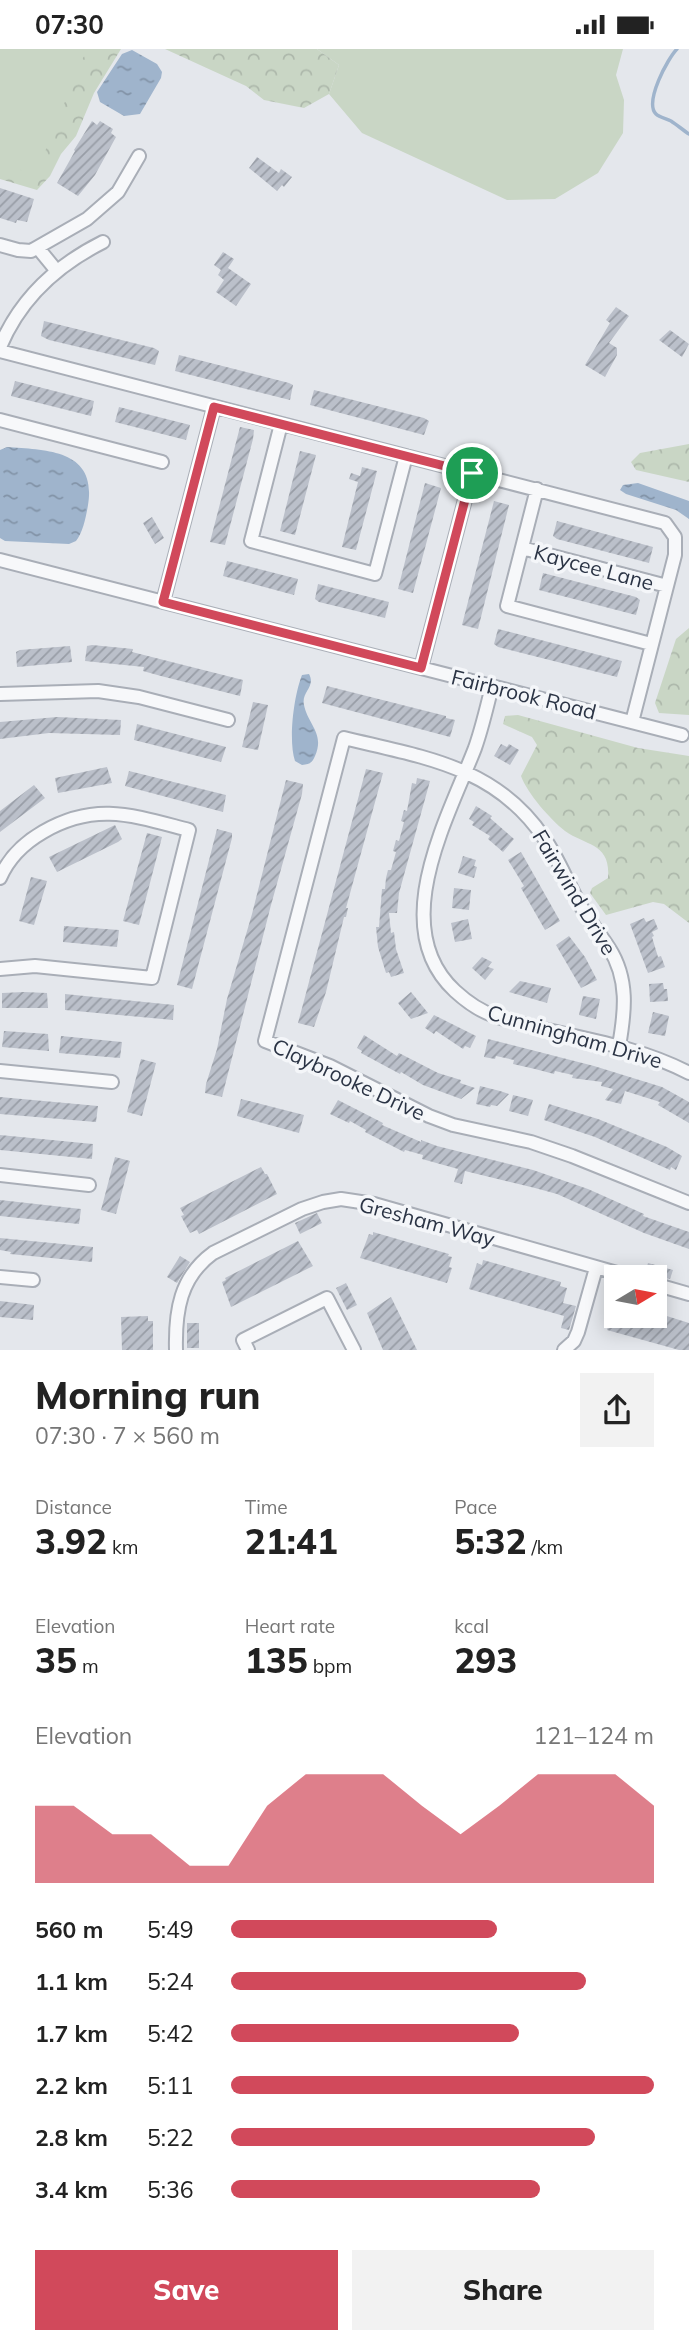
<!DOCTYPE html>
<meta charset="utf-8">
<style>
:root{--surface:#fff;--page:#f2f2f2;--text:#222;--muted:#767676;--accent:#d1495b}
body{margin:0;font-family:Mulish,sans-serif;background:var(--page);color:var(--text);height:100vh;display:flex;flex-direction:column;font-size:26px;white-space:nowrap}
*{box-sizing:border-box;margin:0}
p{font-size:23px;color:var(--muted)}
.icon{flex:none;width:38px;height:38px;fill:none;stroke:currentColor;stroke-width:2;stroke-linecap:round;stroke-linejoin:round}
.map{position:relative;height:1301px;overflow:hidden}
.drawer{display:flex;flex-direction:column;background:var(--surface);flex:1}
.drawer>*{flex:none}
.needle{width:46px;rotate:80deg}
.controls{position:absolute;left:604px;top:1216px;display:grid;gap:14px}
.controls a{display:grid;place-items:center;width:63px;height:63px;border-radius:0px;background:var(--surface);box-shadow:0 4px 18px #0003;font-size:35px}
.pin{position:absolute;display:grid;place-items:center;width:60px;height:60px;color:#fff;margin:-30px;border:4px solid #fff;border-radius:50%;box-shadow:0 2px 7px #0007}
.round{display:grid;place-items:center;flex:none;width:74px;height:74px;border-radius:0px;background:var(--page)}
.summary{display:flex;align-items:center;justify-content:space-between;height:119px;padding:0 35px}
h1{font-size:38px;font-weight:800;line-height:52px}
.stats{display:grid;grid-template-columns:repeat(3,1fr);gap:10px;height:119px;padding:7px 35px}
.stats div{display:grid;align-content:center}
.stats b{font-size:35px;font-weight:800}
.stats small{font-size:19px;font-weight:400}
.stats p{font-size:19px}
.chart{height:196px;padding:14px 35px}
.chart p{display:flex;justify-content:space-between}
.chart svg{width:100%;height:126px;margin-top:7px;fill:var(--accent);opacity:.7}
.cta{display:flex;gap:14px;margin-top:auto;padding:14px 35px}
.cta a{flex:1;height:80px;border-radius:0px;background:var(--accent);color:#fff;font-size:28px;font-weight:800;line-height:80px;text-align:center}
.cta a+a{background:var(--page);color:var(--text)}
ul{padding:0 35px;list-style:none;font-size:23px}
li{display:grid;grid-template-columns:112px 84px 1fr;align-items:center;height:52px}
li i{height:18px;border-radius:9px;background:var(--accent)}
.status{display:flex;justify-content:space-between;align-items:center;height:49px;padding:0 35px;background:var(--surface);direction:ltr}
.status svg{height:19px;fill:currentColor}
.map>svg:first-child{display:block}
.grass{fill:#c9d6c5}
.forest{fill:url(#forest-crowns)}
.water{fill:url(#water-ripples)}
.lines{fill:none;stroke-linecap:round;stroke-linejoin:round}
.stream{stroke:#9fb4cc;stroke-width:3.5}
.building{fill:url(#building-hatch)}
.minor-casing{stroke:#a9aeb7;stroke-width:16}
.minor{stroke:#f7f8fa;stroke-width:12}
.route-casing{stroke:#fff;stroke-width:14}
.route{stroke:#d1495b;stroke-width:9}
.labels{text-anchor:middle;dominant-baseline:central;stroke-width:7;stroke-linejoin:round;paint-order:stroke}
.street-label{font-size:21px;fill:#2b3445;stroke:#f4f6f9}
</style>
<div class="status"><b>07:30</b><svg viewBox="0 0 49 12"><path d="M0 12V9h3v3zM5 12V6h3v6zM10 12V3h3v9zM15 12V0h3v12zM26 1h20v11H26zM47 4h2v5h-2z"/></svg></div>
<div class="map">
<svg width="689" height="1301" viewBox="0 0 689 1301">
<defs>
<pattern id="forest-crowns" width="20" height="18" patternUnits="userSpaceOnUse" patternTransform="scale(1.75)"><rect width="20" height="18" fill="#c9d6c5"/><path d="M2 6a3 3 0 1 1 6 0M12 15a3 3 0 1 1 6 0" fill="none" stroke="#adb8ab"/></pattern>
<pattern id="water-ripples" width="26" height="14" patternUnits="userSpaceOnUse" patternTransform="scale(1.75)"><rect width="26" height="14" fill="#9fb4cc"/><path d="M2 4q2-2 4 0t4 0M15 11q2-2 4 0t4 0" fill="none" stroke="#8293a7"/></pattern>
<pattern id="building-hatch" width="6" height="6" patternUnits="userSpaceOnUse" patternTransform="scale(1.75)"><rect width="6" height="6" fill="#bbc0ca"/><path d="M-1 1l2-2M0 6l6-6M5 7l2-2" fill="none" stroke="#989da6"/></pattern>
</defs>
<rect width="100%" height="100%" fill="#e4e7ec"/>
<!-- grass -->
<path class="grass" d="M0,0H115L36,135L0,123Z
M317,0H623L616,26L624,51L623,84L598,124L555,150L507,151L362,84L329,45L339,16Z"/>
<!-- forest -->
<path class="forest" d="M90,0H121L94,44L76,87L61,105L50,127L37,141L0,130V116L33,124L44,105L82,10Z
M165,0H317L339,16L329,45L304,59L264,51L246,37Z
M689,395V433L636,421L631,413L640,404Z
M689,579V666L659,664L655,654L676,590Z
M518,666L638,699L689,707V874L664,855L653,853L606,866L590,844L592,839L608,829C611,794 586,797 565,782C550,770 527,744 521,727L537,696L532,688L503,675L505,667Z"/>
<!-- water -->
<path class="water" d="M132,1L157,15L162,23L161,29L140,65L124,67L100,53L97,43L122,5Z
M7,398C48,401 97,401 88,456C86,468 83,483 76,492L69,495L5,492L0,489V401Z
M638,434L689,452V470L676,461L626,445L620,441L623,436Z
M309,625C316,638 301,643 304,656C308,676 325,684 315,707C312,714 310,715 302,716L295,712C288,691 294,646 302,626Z"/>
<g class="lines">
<!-- stream -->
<path class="stream" d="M677,0C668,9 644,53 656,65C659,68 667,70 671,72C677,76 683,81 689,85"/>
</g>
<!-- building -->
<path class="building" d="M92,72L97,76L100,72L113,80L111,84L116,88L95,126L78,147L57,134L75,102L74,101Z
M257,108L279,124L281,120L292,128L284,138L282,136L277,142L249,119Z
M0,139L34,150L27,173L17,171L16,174L0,169Z
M223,203L234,210L228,219L251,235L236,257L216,243L224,231L218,226L221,221L214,216Z
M616,258L629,267L609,294L617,299V306L605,328L585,316L610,274L606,271Z
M44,272L154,299L159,302L155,316L49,291L41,287Z
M670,281L689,295L682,308L659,291Z
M179,306L289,334L293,336L290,351L175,322Z
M15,332L94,352L91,367L11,347Z
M314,341L424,369L429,372L424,386L310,356Z
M119,358L190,376L186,391L115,373Z
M240,378L254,381L253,390L225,496L210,493Z
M300,402L316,406L295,486L280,482Z
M362,418L377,422L356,501L342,498L358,433L349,430L351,424L360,427Z
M425,434L441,439L413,544L398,540Z
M494,452L509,456L478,580L462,576Z
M152,468L164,489L155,495L143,474Z
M557,472L653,498L649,514L557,490L553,487Z
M227,512L298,530L294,546L223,527Z
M543,524L636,548L640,551L636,566L539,541Z
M318,535L389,553L385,569L319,553L315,550Z
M498,580L622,612L617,628L498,598L494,595Z
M92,596L133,600L132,603L243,631L240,647L161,627L143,622L144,618L85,612L87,597Z
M70,597L72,613L17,618L16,603L20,601Z
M327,637L446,667V669L455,671L450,688L322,654Z
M253,653L268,656L258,701L242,698Z
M57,668L121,671L120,686L49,684L0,690V673Z
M137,675L226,698L221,713L134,691Z
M501,695L507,698L509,695L519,701L510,716L494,707Z
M107,718L112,734L58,744L55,729Z
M366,720L383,724L346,859H348L346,868H344L326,943L314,978L298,974Z
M129,722L226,746L223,763L125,737Z
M417,729L430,732L399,844L397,864H389L391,884L394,883L396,900L404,924L391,928L389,923L386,924L378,898L376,878H379L382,840H385L386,829L388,821H391L396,803L393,802L396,791L399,792L404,773L401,772L404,761L407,762L412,734L416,735Z
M286,731L303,735L302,745L271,856L222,1048L205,1044L206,1035L217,1000L227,950L252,865Z
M34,736L45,749L0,783V762Z
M476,757L492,767L490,769L514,790L503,803L488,790L490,787L472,776L474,773L469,770Z
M115,776L122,790L118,793L57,823L49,808Z
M217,780L232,784V789L192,940L177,936Z
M147,784L162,788L139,876L123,872Z
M521,803L560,872L545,881L521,839L524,837L508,811Z
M463,807L476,811L474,817L477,818L474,829L458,824Z
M31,828L47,832L34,876L19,872Z
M454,839L471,841L469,861L452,859Z
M644,869L646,873L654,870L658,880L652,883L654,887L652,888L658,908L661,907L665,918L648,924L630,875Z
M468,870L472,890L455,893L451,874Z
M64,877L119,881L117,898L63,893Z
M569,887L585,908L597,931L581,939L556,896Z
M482,908L492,913L488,918L494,920L485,931L472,919Z
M520,932L551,939L547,954L509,943Z
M663,934L664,940H667L668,952L650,953L649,935Z
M24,943L47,944L48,959H2V944Z
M411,943L428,964L411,970L398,954Z
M65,945L174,956L173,971L65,961Z
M583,947L600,950L596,970L579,966Z
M653,963L669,967L665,987L648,984Z
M434,966L476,987L470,999L465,997L463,1000L436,982L434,985L425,979Z
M4,982L48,985L49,1002L2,998Z
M364,986L397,1007L399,1004L438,1024L461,1031L460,1034L475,1039L461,1050L423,1036L401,1023L400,1025L361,1004L362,1002L357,999Z
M61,987L122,993L120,1009L59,1004Z
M488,990L594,1017L662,1038L689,1053V1074L658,1056L660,1053L625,1042L621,1055L605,1051L613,1040L601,1037L602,1033L572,1029L573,1026L555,1022L554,1025L535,1020L513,1015L514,1011L496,1007L495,1010L484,1008Z
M141,1010L156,1014L142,1067L127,1063Z
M480,1037L500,1042L509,1045L497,1057L491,1056L490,1058L476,1055Z
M513,1046L533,1051L528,1067L509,1062Z
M0,1048L98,1057L96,1073L0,1065Z
M241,1050L304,1066L299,1084L237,1067Z
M338,1051L383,1074L382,1076L421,1093V1091L437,1097L533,1121L588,1140L644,1165L643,1167L689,1183V1200L644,1184L557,1145L535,1139L465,1122L462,1135L454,1133L458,1120L422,1110L423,1106L405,1101L404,1103L365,1083L366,1081L350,1072L349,1074L330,1065Z
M549,1055L598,1070L667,1098L682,1107L676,1121L671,1118L670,1121L595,1088L544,1071Z
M0,1086L93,1095L92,1110L0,1101Z
M115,1108L130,1112L116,1165L101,1161Z
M261,1118L265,1125H267L277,1145L199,1185L197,1181L190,1184L181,1167L184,1166L180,1159Z
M0,1151L81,1160L79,1175L0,1167Z
M317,1164L322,1174L300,1185L295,1174Z
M373,1183L449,1205L448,1207L452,1208L449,1218L452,1219L447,1234L360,1209L369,1185L373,1186Z
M0,1189L93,1198L92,1213L10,1205L11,1203L0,1201Z
M298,1192L313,1217L231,1258L222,1233L226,1231L225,1229Z
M180,1207L190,1213L177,1234L167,1228Z
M483,1211L561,1233L560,1237L567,1239L563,1254L576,1257L569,1281L561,1279L564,1267L469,1240L477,1214L482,1216Z
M648,1214L673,1221L670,1230L645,1225Z
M346,1234L357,1256L347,1261L336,1239Z
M391,1248L417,1301H383L367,1264Z
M0,1252L34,1256L33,1271L0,1268Z
M654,1263L689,1274V1301H679L607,1281L611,1267H654Z
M148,1267V1272H153V1301H122L121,1268Z
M187,1274H199V1299H187Z"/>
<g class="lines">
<!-- minor casing -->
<g class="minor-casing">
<path id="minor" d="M0,196L18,201L31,202L87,170L118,143L139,107
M38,199L56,221
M0,298C20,250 57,216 103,193
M0,302L665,474L675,488V506L632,673
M0,371L162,413
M281,375L251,492L375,525L406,407
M537,440L507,557L651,595
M522,499L667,537
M0,511L682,686
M163,553L214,358
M421,619L472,424
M492,637C487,658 482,679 475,699C448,769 386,878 455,942C467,953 479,962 495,967C560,988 628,992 689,1024
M0,645L98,642L139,648L228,671
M0,829C9,808 24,794 43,783C96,752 135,767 189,781L152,929L35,917L0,920
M619,997C625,963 629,930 609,899C600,885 590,873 582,859C568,836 559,810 544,789C496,717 422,708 344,689L265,992L330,1017L429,1067L453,1076L531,1093L572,1107L689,1154
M0,1022L112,1033
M0,1126L89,1136
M0,1228L33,1231
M654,1235L689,1245
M176,1301C175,1262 180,1228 213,1204L302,1160L323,1153L341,1150L374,1155L631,1228
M248,1301L243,1291L327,1249L354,1301
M564,1301L574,1292L578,1283L596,1219"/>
</g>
<!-- minor -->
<use href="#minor" class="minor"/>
</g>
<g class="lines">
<!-- route casing -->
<g class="route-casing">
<path id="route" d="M214,358L472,424L421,619L163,553Z"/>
</g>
<!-- route -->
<use href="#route" class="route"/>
</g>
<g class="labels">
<!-- street labels -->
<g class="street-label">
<text transform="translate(594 518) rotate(15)">Kaycee Lane</text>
<text transform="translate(524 645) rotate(14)">Fairbrook Road</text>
<text transform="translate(575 843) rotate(59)">Fairwind Drive</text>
<text transform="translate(575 987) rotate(16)">Cunningham Drive</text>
<text transform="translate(349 1030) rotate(25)">Claybrooke Drive</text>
<text transform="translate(427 1172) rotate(15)">Gresham Way</text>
</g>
</g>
</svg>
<div class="controls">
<a><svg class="needle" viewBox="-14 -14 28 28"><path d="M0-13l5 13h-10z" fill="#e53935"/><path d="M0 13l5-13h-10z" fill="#767676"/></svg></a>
</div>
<div class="pin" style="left:472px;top:424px;background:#1e9e55"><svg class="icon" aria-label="arrive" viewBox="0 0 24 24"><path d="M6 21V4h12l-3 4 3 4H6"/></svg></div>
</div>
<section class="drawer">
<div class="summary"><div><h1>Morning run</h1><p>07:30 · 7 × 560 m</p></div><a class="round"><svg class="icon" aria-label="share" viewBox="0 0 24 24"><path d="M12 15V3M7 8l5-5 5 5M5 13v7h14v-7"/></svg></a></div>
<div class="stats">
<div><p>Distance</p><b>3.92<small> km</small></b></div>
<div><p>Time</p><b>21:41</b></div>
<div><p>Pace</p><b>5:32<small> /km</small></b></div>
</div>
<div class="stats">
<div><p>Elevation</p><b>35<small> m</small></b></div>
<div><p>Heart rate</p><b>135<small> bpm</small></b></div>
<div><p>kcal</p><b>293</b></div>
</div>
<div class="chart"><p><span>Elevation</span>121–124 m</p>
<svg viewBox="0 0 160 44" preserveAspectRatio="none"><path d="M0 44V17L10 17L20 27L30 27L40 38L50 38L60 17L70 6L80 6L90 6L100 17L110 27L120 17L130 6L140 6L150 6L160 17V44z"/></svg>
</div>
<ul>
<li><b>560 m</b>5:49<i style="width:63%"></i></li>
<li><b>1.1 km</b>5:24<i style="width:84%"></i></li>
<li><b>1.7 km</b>5:42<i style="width:68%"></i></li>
<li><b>2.2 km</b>5:11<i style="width:100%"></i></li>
<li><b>2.8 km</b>5:22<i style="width:86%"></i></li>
<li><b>3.4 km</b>5:36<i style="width:73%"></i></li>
</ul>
<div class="cta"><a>Save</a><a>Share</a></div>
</section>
